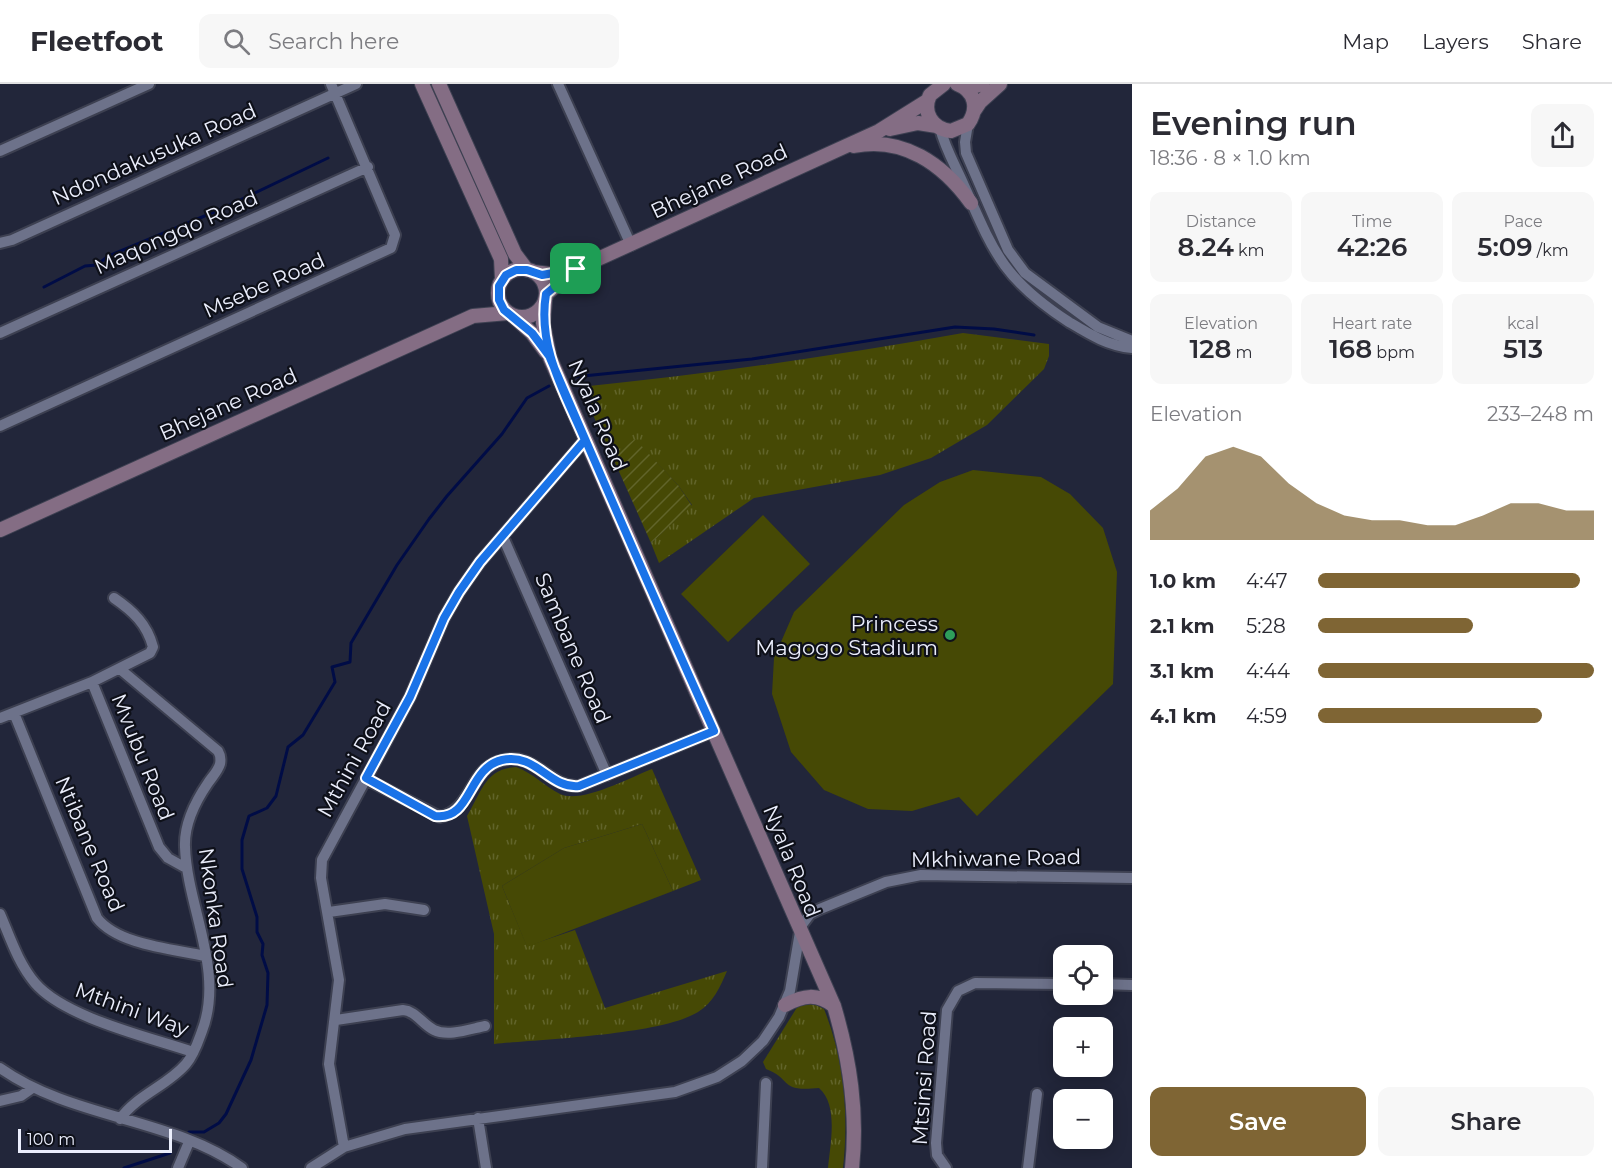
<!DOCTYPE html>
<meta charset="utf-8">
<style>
:root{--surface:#fff;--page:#f7f7f7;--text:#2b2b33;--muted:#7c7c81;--line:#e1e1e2;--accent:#7f6534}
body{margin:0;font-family:Montserrat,sans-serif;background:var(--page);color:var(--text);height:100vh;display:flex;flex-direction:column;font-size:22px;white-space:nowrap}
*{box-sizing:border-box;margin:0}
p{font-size:20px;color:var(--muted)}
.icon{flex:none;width:33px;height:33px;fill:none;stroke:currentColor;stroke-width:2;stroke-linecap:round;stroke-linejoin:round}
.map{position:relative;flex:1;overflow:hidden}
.details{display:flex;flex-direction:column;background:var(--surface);width:480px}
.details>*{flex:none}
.buttons{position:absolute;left:1053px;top:861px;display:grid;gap:12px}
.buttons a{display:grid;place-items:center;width:60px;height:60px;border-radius:12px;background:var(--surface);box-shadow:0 3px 15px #0003;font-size:30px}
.scale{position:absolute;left:18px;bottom:15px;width:154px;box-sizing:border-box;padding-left:6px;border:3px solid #ebeefc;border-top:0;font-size:16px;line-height:21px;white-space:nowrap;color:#ebeefc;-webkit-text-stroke:4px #0e1019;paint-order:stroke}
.pin{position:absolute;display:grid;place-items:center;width:51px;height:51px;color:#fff;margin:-26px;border-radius:12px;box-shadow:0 3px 9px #0006}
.round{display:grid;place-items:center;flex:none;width:63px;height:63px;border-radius:12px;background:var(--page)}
.head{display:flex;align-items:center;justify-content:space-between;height:102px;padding:0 18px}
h1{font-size:33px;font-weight:600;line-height:45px}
.metrics{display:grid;grid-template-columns:repeat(3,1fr);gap:9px;height:102px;padding:6px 18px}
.metrics div{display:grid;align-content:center;border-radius:12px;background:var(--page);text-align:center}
.metrics b{font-size:26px;font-weight:600}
.metrics small{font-size:16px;font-weight:400}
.metrics p{font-size:16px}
.chart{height:168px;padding:12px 18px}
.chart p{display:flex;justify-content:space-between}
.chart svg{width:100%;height:108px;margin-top:6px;fill:var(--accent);opacity:.7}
.button{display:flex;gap:12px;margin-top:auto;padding:12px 18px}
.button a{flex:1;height:69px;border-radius:12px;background:var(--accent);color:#fff;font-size:24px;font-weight:600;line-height:69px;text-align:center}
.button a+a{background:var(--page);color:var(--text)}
ul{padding:0 18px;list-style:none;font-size:20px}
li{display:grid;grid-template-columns:96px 72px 1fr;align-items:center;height:45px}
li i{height:15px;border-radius:8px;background:var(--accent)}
header{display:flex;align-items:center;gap:36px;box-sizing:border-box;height:84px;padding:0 30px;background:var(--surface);border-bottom:2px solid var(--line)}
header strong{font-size:28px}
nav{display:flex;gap:33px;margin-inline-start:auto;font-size:21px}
.search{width:420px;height:54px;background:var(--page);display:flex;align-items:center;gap:15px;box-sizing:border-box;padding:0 21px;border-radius:12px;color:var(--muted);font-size:22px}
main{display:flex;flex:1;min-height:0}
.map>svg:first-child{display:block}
.grass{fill:url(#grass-tufts)}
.garden{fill:url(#garden-furrows)}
.pitch{fill:#464905}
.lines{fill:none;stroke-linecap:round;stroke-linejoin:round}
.stream{stroke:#000c46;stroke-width:3}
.street-casing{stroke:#3d4051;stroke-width:14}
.secondary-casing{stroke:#3d4051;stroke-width:16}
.street{stroke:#6d728a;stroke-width:10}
.secondary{stroke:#846d84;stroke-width:14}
.route-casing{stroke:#fff;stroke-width:12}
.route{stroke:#1a73e8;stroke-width:8}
.leisure-dot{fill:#2e9e5b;stroke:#0e1019;stroke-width:2}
.labels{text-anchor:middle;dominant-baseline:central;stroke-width:4.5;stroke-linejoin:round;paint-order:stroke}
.street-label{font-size:21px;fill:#ebeefc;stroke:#0e1019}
.poi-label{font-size:21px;fill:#ebeefc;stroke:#0e1019;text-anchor:end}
</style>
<header>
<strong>Fleetfoot</strong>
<div class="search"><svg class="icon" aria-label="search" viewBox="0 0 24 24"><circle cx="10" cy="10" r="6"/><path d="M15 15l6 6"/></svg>Search here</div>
<nav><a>Map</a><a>Layers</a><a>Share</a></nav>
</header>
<main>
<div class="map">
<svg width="1132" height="1084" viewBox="0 0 1132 1084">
<defs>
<pattern id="grass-tufts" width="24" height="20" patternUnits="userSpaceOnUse" patternTransform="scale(1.5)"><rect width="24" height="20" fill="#464905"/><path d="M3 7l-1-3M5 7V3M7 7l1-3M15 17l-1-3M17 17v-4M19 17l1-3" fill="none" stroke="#61642a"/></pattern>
<pattern id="garden-furrows" width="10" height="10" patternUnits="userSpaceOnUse" patternTransform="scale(1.5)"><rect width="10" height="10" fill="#464905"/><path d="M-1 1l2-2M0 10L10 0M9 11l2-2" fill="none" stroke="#61642a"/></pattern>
</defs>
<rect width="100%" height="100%" fill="#22263a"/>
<!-- grass -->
<path class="grass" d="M963,249L1049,260V272L1044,285L987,341L931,374L880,391L754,414L659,479L651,459L692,421L678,401L635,356L612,372L580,303C708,290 836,272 963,249Z
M516,683C533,689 544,702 560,710C581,720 629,694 652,685L701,796L673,807L642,740L564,764L502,802L527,862L575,846L605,924L727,887C720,903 713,919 698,928C661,951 542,955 494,960V850L467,732C482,707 485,685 516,683Z
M812,919L824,925C844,975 849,1030 843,1084H828C830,1061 839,1021 819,1004C778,1008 794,996 766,985L763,978L796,925L800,920Z"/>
<!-- garden -->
<path class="garden" d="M635,355L678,401L692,422L651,459L612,372Z"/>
<!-- pitch -->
<path class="pitch" d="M973,386L1041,393L1070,410L1103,444L1117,488L1113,600L977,732L959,713L912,727L868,725L824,706L791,668L772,610L774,574L794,528L904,421L940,398Z
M763,431L810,480L728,558L681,510Z
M642,740L673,807L527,863L502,802L564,764Z"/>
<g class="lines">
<!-- stream -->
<path class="stream" d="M111,171L219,126L328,74
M44,203L85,182L97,181L107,173
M573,293L752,275L955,243L994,245L1034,251
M189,1048H204L219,1039L226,1030L251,976L267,921L268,889L262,871L263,860L257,848V833L242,785V756L249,732L267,724L276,712L288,663L303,651L335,598L332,583L350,578L351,559L397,481L429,435L447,412L502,350L527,314L549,302
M124,1084L170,1069"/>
<!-- street casing -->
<g class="street-casing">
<path id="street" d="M558,0L631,161
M968,40L965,58L966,69L1008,166L1025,189L1098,243L1132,257
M940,44C945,64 955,81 963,99C994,169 1003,195 1069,238C1089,250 1108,262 1132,264
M0,67L149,0
M0,159L12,156L356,0
M0,249L368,83
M0,342L391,164L395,151L331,0
M503,453L607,691
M92,598L159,763L168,774L186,784
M14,629L97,834C118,861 173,865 205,872
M0,634L92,598L150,569L153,563C147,540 133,527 114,514
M366,695L440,733C474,725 469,683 503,676C536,668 549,704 579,702L714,647
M329,828L385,820L424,826
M0,830C10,853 18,879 35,899C65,934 149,953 193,968
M1102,900L1132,901
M336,936L403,926C416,927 422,940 434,946C448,953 470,945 485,942
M0,984C72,1035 173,1034 242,1084
M0,1017L21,1012L31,1005
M478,1034L486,1084
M120,1035C137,1011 167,1002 186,980C194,971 198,958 202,947C225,887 187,823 185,763C184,740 195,718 208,699C212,693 218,687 220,680C221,675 221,672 218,667L120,585
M344,1063L329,980L339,896L321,794L322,776L410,613L444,534L459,508L480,478L585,356
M178,1084L189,1058
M311,1084L344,1063L405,1045L675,1008L717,993L742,977L763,957L779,933L790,907L801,842L810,830L820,825L886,798L921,791L1132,794
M762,1084L766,999
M946,1084L937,1071L936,1059L947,926L958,907L975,899L1064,900
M1028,1084L1037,1010"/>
</g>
<!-- secondary casing -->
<g class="secondary-casing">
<path id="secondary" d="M422,0L501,175L502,196
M439,0L515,170L527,186
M944,0L930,11C922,28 932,45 951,47L968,40C979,24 975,7 957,0
M966,5L982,0
M974,27L980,18L1000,0
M890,45L918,39L937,42
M854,62C903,52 943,80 971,119
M498 209a24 24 0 1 1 48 0a24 24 0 1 1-48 0Z
M533,188L550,190L576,185L879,47L927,17
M546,210L575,187
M545,217L543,239L550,274L834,922C850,976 858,1028 852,1084
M513,232L532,249L546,268
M0,446L473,232L508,229
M785,921C804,911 817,909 834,922"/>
</g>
<!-- street -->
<use href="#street" class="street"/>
<!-- secondary -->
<use href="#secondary" class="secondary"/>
</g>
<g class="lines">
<!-- route casing -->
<g class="route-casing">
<path id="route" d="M576,185L546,210C537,263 565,309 585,356L480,478L459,508L444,534L410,613L366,694L435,732C472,737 467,684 502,676C536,668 549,705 579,702L714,647C658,523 604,399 550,274V273L532,249L504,226L499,216V202L506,191L516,186H527L542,191L576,185"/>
</g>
<!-- route -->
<use href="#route" class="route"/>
</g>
<!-- markers -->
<circle class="leisure-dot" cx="950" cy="551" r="6"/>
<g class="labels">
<!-- street labels -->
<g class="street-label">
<text transform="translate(154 70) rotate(-24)">Ndondakusuka Road</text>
<text transform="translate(719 97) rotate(-25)">Bhejane Road</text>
<text transform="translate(176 148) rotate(-24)">Maqongqo Road</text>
<text transform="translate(264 201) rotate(-24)">Msebe Road</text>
<text transform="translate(228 320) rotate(-24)">Bhejane Road</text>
<text transform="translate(598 331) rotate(67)">Nyala Road</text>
<text transform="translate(573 564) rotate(67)">Sambane Road</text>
<text transform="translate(143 673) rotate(68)">Mvubu Road</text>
<text transform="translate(354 675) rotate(-61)">Mthini Road</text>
<text transform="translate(90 760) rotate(67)">Ntibane Road</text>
<text transform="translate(996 774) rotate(-1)">Mkhiwane Road</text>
<text transform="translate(792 777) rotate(68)">Nyala Road</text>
<text transform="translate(216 834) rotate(82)">Nkonka Road</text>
<text transform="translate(132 925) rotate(20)">Mthini Way</text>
<text transform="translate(924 994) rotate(-86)">Mtsinsi Road</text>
</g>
<!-- poi labels -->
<g class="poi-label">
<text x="938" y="539">Princess<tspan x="938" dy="24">Magogo Stadium</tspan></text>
</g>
</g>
</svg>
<div class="buttons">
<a><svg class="icon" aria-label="locate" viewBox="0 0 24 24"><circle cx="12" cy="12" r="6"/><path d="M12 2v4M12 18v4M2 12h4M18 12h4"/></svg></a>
<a>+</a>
<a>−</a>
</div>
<div class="scale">100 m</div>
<div class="pin" style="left:576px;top:185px;background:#1e9e55"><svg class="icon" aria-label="arrive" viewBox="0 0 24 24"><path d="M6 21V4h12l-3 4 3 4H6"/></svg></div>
</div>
<section class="details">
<div class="head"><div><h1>Evening run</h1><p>18:36 · 8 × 1.0 km</p></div><a class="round"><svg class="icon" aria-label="share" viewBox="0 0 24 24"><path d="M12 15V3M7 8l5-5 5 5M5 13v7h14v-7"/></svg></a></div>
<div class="metrics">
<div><p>Distance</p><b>8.24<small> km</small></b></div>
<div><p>Time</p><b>42:26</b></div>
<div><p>Pace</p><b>5:09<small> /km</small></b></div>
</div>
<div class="metrics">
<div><p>Elevation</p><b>128<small> m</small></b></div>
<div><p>Heart rate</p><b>168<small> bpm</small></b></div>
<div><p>kcal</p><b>513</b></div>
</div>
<div class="chart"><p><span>Elevation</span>233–248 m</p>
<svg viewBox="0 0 160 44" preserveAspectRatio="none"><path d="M0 44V32L10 23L20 10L30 6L40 10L50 21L60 29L70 34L80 36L90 36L100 38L110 38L120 34L130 29L140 29L150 32L160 32V44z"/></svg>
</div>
<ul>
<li><b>1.0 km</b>4:47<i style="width:95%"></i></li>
<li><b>2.1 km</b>5:28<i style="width:56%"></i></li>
<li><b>3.1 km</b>4:44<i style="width:100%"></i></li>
<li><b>4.1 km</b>4:59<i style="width:81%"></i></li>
</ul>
<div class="button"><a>Save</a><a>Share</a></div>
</section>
</main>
